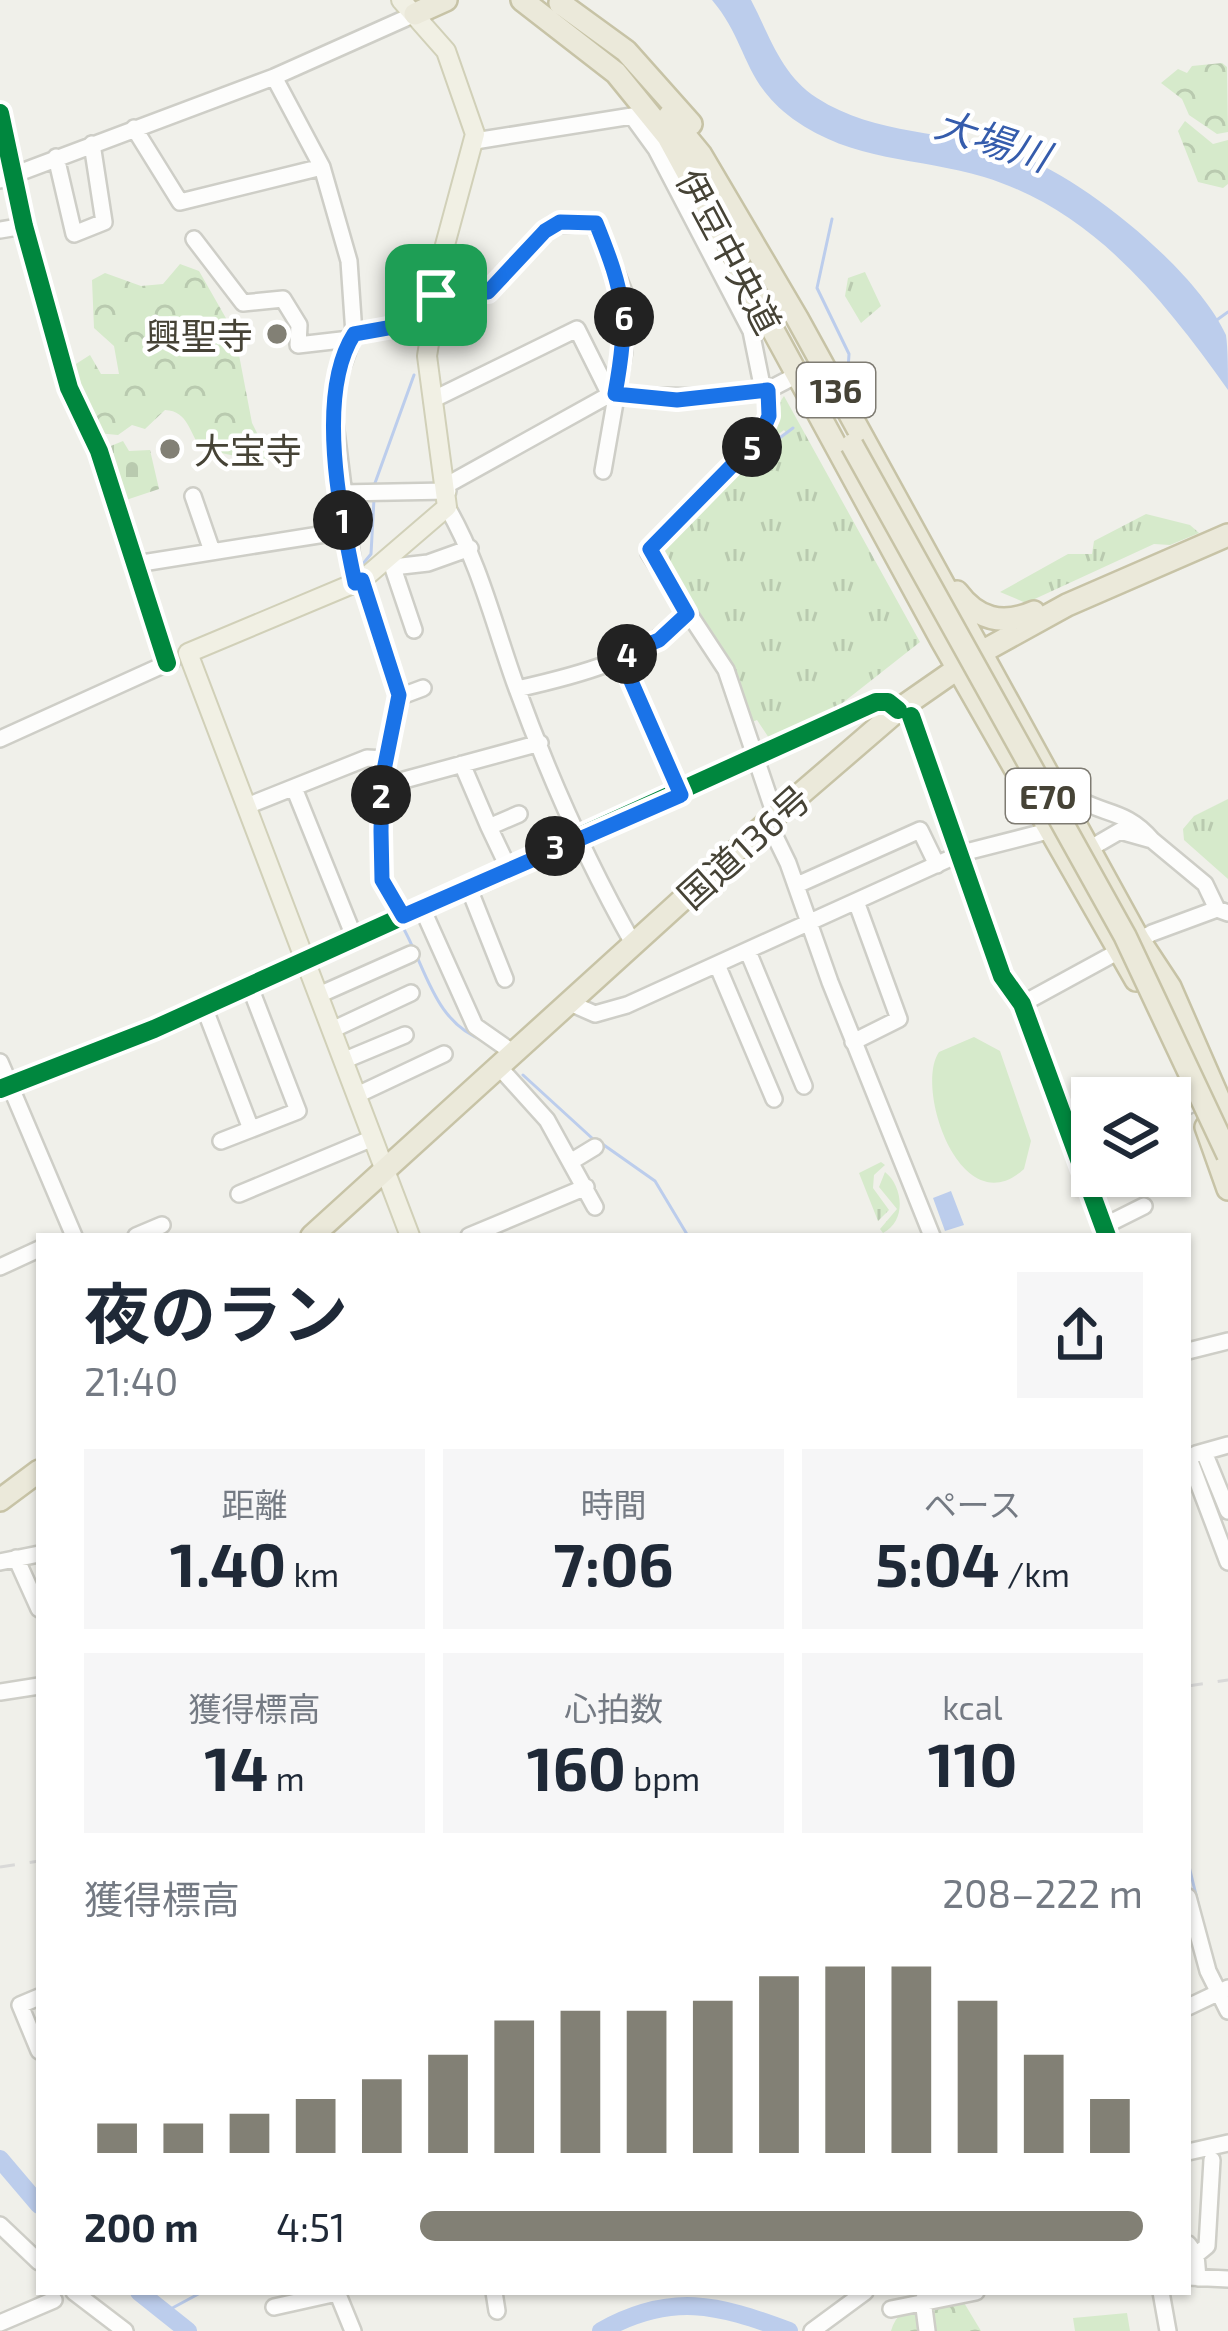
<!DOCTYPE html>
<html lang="ja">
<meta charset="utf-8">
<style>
:root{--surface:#fff;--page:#f6f6f7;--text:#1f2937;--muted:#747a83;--accent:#828075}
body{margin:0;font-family:"Exo 2","Noto Sans JP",sans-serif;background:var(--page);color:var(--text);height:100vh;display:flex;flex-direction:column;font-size:45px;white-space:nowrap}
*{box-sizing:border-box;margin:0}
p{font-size:39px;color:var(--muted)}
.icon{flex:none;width:66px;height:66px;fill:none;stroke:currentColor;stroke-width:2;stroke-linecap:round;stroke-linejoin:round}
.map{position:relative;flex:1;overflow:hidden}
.sheet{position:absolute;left:36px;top:1233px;width:1155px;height:1062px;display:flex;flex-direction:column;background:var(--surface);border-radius:0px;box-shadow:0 3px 9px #0004}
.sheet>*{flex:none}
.fabs{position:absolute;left:1071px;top:1077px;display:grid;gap:24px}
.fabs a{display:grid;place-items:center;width:120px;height:120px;border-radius:0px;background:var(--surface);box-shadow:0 3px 9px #0004;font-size:60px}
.pin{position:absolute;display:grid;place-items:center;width:102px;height:102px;color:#fff;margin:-51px;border-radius:24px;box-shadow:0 6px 18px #0006}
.km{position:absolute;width:60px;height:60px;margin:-30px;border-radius:50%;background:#222;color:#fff;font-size:33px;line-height:60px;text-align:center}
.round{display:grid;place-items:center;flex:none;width:126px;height:126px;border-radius:0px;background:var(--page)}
.summary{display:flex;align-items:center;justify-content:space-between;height:204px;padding:0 48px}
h1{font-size:66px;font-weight:700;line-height:90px}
.metrics{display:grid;grid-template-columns:repeat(3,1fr);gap:18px;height:204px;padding:12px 48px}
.metrics div{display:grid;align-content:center;border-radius:0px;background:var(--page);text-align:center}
.metrics b{font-size:60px;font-weight:700}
.metrics small{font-size:33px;font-weight:400}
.metrics p{font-size:33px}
.chart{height:336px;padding:24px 48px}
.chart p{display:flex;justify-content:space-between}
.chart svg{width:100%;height:216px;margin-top:12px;stroke:var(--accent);stroke-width:6}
ul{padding:0 48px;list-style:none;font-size:39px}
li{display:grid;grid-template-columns:192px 144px 1fr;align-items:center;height:90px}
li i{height:30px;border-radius:15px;background:var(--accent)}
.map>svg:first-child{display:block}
.grass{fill:url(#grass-tufts)}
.forest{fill:url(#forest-crowns)}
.cemetery{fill:url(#cemetery-stones)}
.garden{fill:#d6eacb}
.water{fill:#bccdec}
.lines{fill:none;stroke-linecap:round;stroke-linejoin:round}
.stream{stroke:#bccdec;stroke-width:3}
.river{stroke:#bccdec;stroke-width:18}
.minor-casing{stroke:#cecec7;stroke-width:20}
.major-casing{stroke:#d1d0b8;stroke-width:22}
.highway-casing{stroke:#c7c3a6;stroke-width:26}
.minor{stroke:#fdfdfc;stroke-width:15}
.major{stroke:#f1f0e4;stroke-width:18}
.highway{stroke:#ebe9da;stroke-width:21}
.rail{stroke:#d9d9d8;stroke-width:3;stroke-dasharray:15 15;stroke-linecap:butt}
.highway-bridge-casing{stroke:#c7c3a6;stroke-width:26;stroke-linecap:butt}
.highway-bridge{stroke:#ebe9da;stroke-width:21}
.cycleway-casing{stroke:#fff;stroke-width:26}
.cycleway{stroke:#00873e;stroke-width:18}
.route-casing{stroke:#fff;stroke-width:24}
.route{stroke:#1a73e8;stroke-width:15}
.poi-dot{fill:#828075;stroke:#fff;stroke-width:4.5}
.labels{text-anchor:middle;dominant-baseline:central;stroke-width:9;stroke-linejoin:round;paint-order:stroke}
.shield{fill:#fff;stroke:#7e7b72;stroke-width:3}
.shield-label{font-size:33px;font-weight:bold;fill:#464336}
.street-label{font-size:36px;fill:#464336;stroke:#fff}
.poi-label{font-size:36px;fill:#464336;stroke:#fff;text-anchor:end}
.water-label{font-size:39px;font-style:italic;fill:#355cac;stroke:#fff}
</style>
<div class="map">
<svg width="1228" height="2331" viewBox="0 0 1228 2331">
<defs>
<pattern id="grass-tufts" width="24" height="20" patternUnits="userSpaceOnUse" patternTransform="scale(3)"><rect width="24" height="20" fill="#d6eacb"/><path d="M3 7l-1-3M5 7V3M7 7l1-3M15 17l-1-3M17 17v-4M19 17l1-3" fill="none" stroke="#b9caaf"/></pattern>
<pattern id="forest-crowns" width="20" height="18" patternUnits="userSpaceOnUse" patternTransform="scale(3)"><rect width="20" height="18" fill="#d6eacb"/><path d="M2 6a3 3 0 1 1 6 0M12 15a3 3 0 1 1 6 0" fill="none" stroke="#b9caaf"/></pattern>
<pattern id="cemetery-stones" width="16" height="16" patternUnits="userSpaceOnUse" patternTransform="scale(3)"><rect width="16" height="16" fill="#d6eacb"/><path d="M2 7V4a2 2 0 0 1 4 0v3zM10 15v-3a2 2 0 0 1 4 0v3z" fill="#b9caaf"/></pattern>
</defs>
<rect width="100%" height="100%" fill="#f0f0ea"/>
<!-- grass -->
<path class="grass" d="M865,272L881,306L861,323L845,296L848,278Z
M784,396L920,642L812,727L773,744L757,720L750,723L689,597L663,558L665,548L738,471L787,434L784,430L740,463Z
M1146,514L1190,525L1199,533L1170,545L1154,544L1026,603L1000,592L1068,554H1092L1094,541Z
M1228,799V879L1184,840L1183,829L1194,816Z
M881,1162L885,1165L874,1175L873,1188L889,1210L878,1221L859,1173Z
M885,1172C903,1186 907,1221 883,1233L880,1229L897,1209L879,1187Z"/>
<!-- forest -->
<path class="forest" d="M1222,63L1227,67L1228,132L1217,134L1189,115L1182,99L1161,83L1178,69L1187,73L1192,66Z
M1185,121L1213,144L1228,140V184L1223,188L1198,182L1178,131Z
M180,264L199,271L235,334L252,423L269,457L265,462L202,449C189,434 189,411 165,410L145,429L132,425L118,435L97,433L68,369L90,355L101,374H119L114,346L94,328L92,280L105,273L141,286L163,284Z
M963,2301L981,2331H891C900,2299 935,2303 963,2301Z"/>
<!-- cemetery -->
<path class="cemetery" d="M123,441L129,451L150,450L159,489L117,503L101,450Z"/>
<!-- garden -->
<path class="garden" d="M974,1037L1000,1051L1031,1141L1024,1169C961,1226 914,1088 939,1052Z
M1127,2313L1130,2331H1075L1073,2318Z"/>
<!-- water -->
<path class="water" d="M712,0H751C770,36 781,75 817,98C876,136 947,130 1011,152C1080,175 1195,268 1226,335C1228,349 1228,373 1228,390C1164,300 1094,211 984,177C917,157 853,162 793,119C742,82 748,42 712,0Z
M951,1191L964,1225L945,1231L933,1198Z"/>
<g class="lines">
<!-- stream -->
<path class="stream" d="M832,219L817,288L849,354L848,370
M1214,322L1228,312
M742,466L793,428
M375,483L414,375
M362,565L371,554L374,499
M590,662L614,652
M401,924C426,966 433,1023 485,1041
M523,1075L593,1139
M601,1143L655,1181L688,1236
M1188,1862L1206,1936
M1208,1946L1216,1971
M165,2312L202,2292"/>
<!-- river -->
<path class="river" d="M0,2159L39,2205
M139,2292L188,2331
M601,2331C671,2292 717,2304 789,2331"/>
<!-- minor casing -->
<g class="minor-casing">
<path id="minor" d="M274,77L322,167L349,261L354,334L338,378L334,415L355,583
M0,113L24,226L69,388L99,451L167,663
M134,128L180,202L322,167
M475,141L632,116L656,149L751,331L763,390
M56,157L74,234L104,222L92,144
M0,180L274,77L415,14
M0,230L24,226
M194,239L243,303L283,299L299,325L298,345L350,339
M436,295L488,292L552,225L596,223L624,292V351L603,471
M354,334L432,320
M768,390L769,416L760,437L649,553L726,670L775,815
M432,400L577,329L610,395
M447,485L609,395L707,397L768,390L797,375
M340,493L448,491
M193,496L212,551
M447,507C480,564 494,625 516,686C548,774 588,864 634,945
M391,562L414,630
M136,564L344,531
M393,567L428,563L470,548
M362,580L399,695L382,780L381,831L383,880L403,916
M620,656L681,795
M517,689C575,676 646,659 687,613
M399,697L423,688
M911,716L1002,976L1022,1004L1107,1236
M0,739L172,661
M462,764L489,827
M1060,784C1094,819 1121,803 1152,840L1120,831L1089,849
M294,788L355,939
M381,792L404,780L540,743
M247,806L367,758L386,759
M768,822L788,863L830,982L932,1236
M1152,840L1205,884L1217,909L1228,913
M508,867L489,827L519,814
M797,885L920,830L937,865
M468,886L505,979
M422,908L475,1026L515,1054
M749,954L804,1086
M718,967L774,1099
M321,994L411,954
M570,1003L595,1014L627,1005L962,853L1048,831
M1022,1004L1152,933L1217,909
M204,1007L251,1129
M334,1029L411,993
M853,1042L899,1019L857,904
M345,1060L405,1035
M0,1062L74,1236
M500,1068L547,1120L595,1207
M0,1089L154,1029L876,702H888L898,710
M357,1095L444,1054
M1170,1115L1195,1102
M221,1141L298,1111L250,987
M572,1161L595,1147
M239,1194L373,1138
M1104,1226L1144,1206
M136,1236L162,1225
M469,1236L586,1187
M0,1267L39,1249
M1188,1351L1228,1341
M1204,1452L1228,1511
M1196,1454L1228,1445
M1188,1456L1228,1562
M16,1558L39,1609
M0,1562L39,1554
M0,1692L39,1686
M1188,1897L1208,1971L1228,2011
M39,1997L20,2005L39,2051
M1188,2007L1228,1988
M1188,2152L1228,2143
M0,2225L39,2262
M1188,2244L1196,2255L1198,2278
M1196,2255L1207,2246L1212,2160
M1188,2277L1228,2279
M74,2292L125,2331
M337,2292L353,2331
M494,2292L497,2311
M1161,2292L1168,2331
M923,2300L927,2331
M274,2307L337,2293
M891,2309L976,2292
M0,2323L54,2300
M812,2331L865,2292"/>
</g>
<!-- major casing -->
<g class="major-casing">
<path id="major" d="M401,0L446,51L475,134L445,245L427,356L447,507L362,580L188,653L410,1236"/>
</g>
<!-- highway casing -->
<g class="highway-casing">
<path id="highway" d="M522,0L616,73L668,137L942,641L1136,980
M560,3L626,51L691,124
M415,14L446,0
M669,116L701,155L797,318L1139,940L1170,987L1228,1120
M957,592C977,619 1002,626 1034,612
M1206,1127L1228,1189
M312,1236L768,822L898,710L980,653L1067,605L1228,535
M0,1500L39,1471"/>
</g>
<!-- minor -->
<use href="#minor" class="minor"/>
<!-- major -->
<use href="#major" class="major"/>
<!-- highway -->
<use href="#highway" class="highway"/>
<!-- rail -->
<path class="rail" d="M1188,1686L1228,1680
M0,1867L39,1861"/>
<!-- highway-bridge casing -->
<g class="highway-bridge-casing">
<path id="highway-bridge" d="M852,445L1125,936L1228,1155"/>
</g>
<!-- highway-bridge -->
<use href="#highway-bridge" class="highway-bridge"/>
<!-- cycleway casing -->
<g class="cycleway-casing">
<path id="cycleway" d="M0,113L24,226L69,388L99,451L167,663
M911,716L1002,976L1022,1004L1107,1236
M0,1089L154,1029L876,702H888L898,710"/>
</g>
<!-- cycleway -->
<use href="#cycleway" class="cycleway"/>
</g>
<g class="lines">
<!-- route casing -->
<g class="route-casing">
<path id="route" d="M560,222L596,223C625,295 629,317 615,394L677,400L768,390L769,416L760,437L650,549L687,614L659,640L620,656L681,795L403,916L382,880L381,831L382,780L399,695L362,580L355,583C341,516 315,395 354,334L432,320L436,295L488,292L545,231Z"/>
</g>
<!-- route -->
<use href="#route" class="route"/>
</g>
<!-- markers -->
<g class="poi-dot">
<circle cx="277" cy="334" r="12"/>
<circle cx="170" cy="449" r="12"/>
</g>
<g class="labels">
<!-- shield labels -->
<g class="shield">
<rect x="797" y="363" width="78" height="54" rx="9"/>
<rect x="1006" y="769" width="84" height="54" rx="9"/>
</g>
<g class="shield-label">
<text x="836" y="390">136</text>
<text x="1048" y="796">E70</text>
</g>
<!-- street labels -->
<g class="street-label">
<text transform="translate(730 251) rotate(62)">伊豆中央道</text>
<text transform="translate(743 846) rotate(-42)">国道136号</text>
</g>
<!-- poi labels -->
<g class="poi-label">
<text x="253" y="334">興聖寺</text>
<text x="194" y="449" text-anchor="start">大宝寺</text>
</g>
<!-- water labels -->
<g class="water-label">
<text transform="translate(993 139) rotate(18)">大場川</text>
</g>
</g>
</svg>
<div class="fabs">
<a><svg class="icon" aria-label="layers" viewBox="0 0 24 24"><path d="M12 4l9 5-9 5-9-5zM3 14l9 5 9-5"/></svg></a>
</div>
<div class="pin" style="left:436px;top:295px;background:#1e9e55"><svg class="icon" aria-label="arrive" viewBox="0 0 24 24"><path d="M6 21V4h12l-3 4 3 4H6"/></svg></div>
<b class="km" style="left:343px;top:520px">1</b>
<b class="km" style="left:381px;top:795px">2</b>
<b class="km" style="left:555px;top:846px">3</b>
<b class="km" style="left:627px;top:654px">4</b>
<b class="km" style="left:752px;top:447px">5</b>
<b class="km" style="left:624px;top:317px">6</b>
<section class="sheet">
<div class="summary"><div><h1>夜のラン</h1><p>21:40</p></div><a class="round"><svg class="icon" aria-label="share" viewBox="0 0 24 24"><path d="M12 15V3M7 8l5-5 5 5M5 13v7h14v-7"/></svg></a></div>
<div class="metrics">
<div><p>距離</p><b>1.40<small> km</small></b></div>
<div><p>時間</p><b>7:06</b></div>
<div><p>ペース</p><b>5:04<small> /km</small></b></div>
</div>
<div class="metrics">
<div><p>獲得標高</p><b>14<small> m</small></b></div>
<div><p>心拍数</p><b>160<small> bpm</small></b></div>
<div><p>kcal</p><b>110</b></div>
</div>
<div class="chart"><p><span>獲得標高</span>208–222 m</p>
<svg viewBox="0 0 160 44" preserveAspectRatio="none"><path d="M5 44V38M15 44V38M25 44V36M35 44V33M45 44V29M55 44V24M65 44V17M75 44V15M85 44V15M95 44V13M105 44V8M115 44V6M125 44V6M135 44V13M145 44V24M155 44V33"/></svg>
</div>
<ul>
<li><b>200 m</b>4:51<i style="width:100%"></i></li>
</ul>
</section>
</div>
